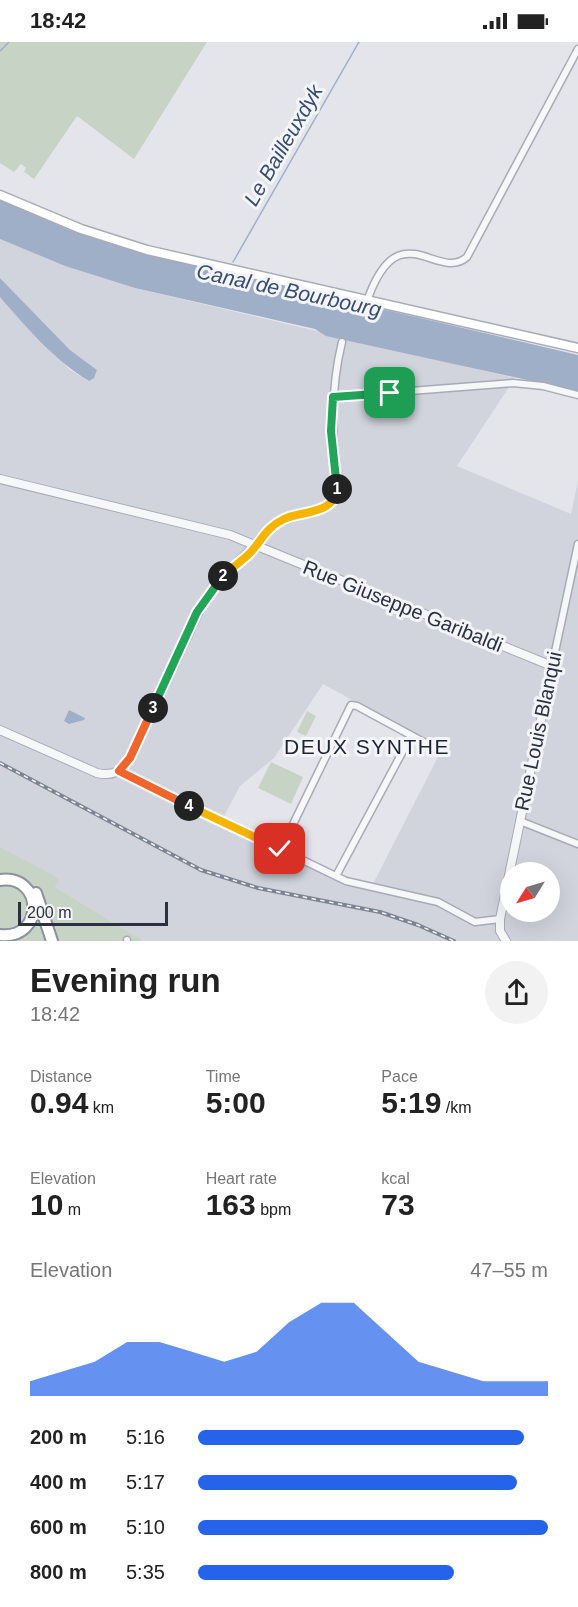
<!DOCTYPE html>
<meta charset="utf-8">
<style>
:root{--surface:#fff;--page:#f2f2f2;--text:#222;--muted:#767676;--accent:#2563eb}
body{margin:0;font-family:Helvetica,sans-serif;background:var(--page);color:var(--text);height:100vh;display:flex;flex-direction:column;font-size:22px;white-space:nowrap}
*{box-sizing:border-box;margin:0}
p{font-size:20px;color:var(--muted)}
.icon{flex:none;width:33px;height:33px;fill:none;stroke:currentColor;stroke-width:2;stroke-linecap:round;stroke-linejoin:round}
.map{position:relative;height:899px;overflow:hidden}
.panel{display:flex;flex-direction:column;background:var(--surface);flex:1}
.panel>*{flex:none}
.needle{width:39px;rotate:233deg}
.buttons{position:absolute;left:500px;top:820px;display:grid;gap:12px}
.buttons a{display:grid;place-items:center;width:60px;height:60px;border-radius:50%;background:var(--surface);box-shadow:0 6px 24px #0002;font-size:30px}
.scale{position:absolute;left:18px;bottom:15px;width:150px;box-sizing:border-box;padding-left:6px;border:3px solid #2c3142;border-top:0;font-size:16px;line-height:21px;white-space:nowrap;color:#2c3142;-webkit-text-stroke:4px #f3f5f8;paint-order:stroke}
.pin{position:absolute;display:grid;place-items:center;width:51px;height:51px;color:#fff;margin:-26px;border-radius:12px;box-shadow:0 3px 9px #0006}
.km{position:absolute;width:30px;height:30px;margin:-15px;border-radius:50%;background:#222;color:#fff;font-size:16px;line-height:30px;text-align:center}
.round{display:grid;place-items:center;flex:none;width:63px;height:63px;border-radius:32px;background:var(--page)}
.summary{display:flex;align-items:center;justify-content:space-between;height:102px;padding:0 30px}
h1{font-size:33px;font-weight:700;line-height:45px}
.figures{display:grid;grid-template-columns:repeat(3,1fr);gap:9px;height:102px;padding:6px 30px}
.figures div{display:grid;align-content:center}
.figures b{font-size:30px;font-weight:700}
.figures small{font-size:16px;font-weight:400}
.figures p{font-size:16px}
.chart{height:168px;padding:12px 30px}
.chart p{display:flex;justify-content:space-between}
.chart svg{width:100%;height:108px;margin-top:6px;fill:var(--accent);opacity:.7}
ul{padding:0 30px;list-style:none;font-size:20px}
li{display:grid;grid-template-columns:96px 72px 1fr;align-items:center;height:45px}
li i{height:15px;border-radius:8px;background:var(--accent)}
.status{display:flex;justify-content:space-between;align-items:center;height:42px;padding:0 30px;background:var(--surface);direction:ltr}
.status svg{height:16px;fill:currentColor}
.map>svg:first-child{display:block}
.built{fill:#d1d4dc;fill-rule:evenodd}
.green{fill:#c7d4c5}
.water{fill:#a0afc8}
.lines{fill:none;stroke-linecap:round;stroke-linejoin:round}
.stream{stroke:#a0afc8;stroke-width:1.5}
.minor-casing{stroke:#a8abb5;stroke-width:9}
.tertiary-casing{stroke:#a8abb5;stroke-width:10}
.secondary-casing{stroke:#a8abb5;stroke-width:11}
.motorway-casing{stroke:#8b91a1;stroke-width:14}
.minor{stroke:#f6f7f9;stroke-width:6}
.tertiary{stroke:#f6f7f9;stroke-width:8}
.secondary{stroke:#fff;stroke-width:8}
.motorway{stroke:#fff;stroke-width:10}
.rail-casing{stroke:#7d8393;stroke-width:4}
.rail{stroke:#f3f5f8;stroke-width:1.5;stroke-dasharray:4.5;stroke-linecap:butt}
.split-1-casing{stroke:#fff;stroke-width:12}
.split-2-casing{stroke:#fff;stroke-width:12}
.split-3-casing{stroke:#fff;stroke-width:12}
.split-4-casing{stroke:#fff;stroke-width:12}
.split-5-casing{stroke:#fff;stroke-width:12}
.split-1{stroke:#22a559;stroke-width:8}
.split-2{stroke:#f5b400;stroke-width:8}
.split-3{stroke:#22a559;stroke-width:8}
.split-4{stroke:#f0652b;stroke-width:8}
.split-5{stroke:#f5b400;stroke-width:8}
.labels{text-anchor:middle;dominant-baseline:central;stroke-width:6;stroke-linejoin:round;paint-order:stroke}
.street-label{font-size:20px;fill:#2c3142;stroke:#f3f5f8}
.water-label{font-size:21px;font-style:italic;fill:#384c74;stroke:#f3f5f8}
.neighbourhood-label{font-size:21px;letter-spacing:1.5px;fill:#1e2333;stroke:#f3f5f8}
</style>
<div class="status"><b>18:42</b><svg viewBox="0 0 49 12"><path d="M0 12V9h3v3zM5 12V6h3v6zM10 12V3h3v9zM15 12V0h3v12zM26 1h20v11H26zM47 4h2v5h-2z"/></svg></div>
<div class="map">
<svg width="578" height="899" viewBox="0 0 578 899">
<rect width="100%" height="100%" fill="#e3e5eb"/>
<!-- built -->
<path class="built" d="M0,197L65,224L135,246L515,336L457,424L571,472L578,439V899H144L55,845L25,819L0,805V255L69,327L88,339L94,335L97,328L70,308L0,236ZM323,642L442,707L373,842L344,835L223,776L240,744L274,716ZM510,831H549V870H510Z"/>
<!-- green -->
<path class="green" d="M0,0H207L134,117L77,74L34,137L24,130L26,126L21,122L14,130L0,121Z
M307,669L316,674L306,694L297,690Z
M271,720L303,735L291,762L258,746Z
M0,805L53,833L59,838L55,845L144,899H0Z"/>
<!-- water -->
<path class="water" d="M0,158L70,188L135,209L578,313V349L326,294L315,287L135,246L65,224L0,197Z
M0,236L70,308L97,328L94,336L89,339C54,318 26,285 0,255Z
M69,668L85,676L84,678L69,682L64,679Z"/>
<g class="lines">
<!-- stream -->
<path class="stream" d="M0,9L9,0
M233,220L359,0"/>
<!-- minor casing -->
<g class="minor-casing">
<path id="minor" d="M367,259C399,168 437,241 467,215L578,7
M333,355L513,341L543,344L578,353
M255,503C276,467 319,479 335,456L337,445C332,395 330,349 342,300
M552,624L578,502
M119,729L346,839L438,860L475,880L500,877
M520,779L578,802
M281,807L351,663L357,664L440,709
M336,834L411,694
M127,898V899"/>
</g>
<!-- tertiary casing -->
<g class="tertiary-casing">
<path id="tertiary" d="M0,437L230,493L552,624L500,877V889L506,899
M0,688L97,731C114,735 124,728 132,713L203,561L217,541L255,503"/>
</g>
<!-- secondary casing -->
<g class="secondary-casing">
<path id="secondary" d="M0,153L81,187L147,208L578,306"/>
</g>
<!-- motorway casing -->
<g class="motorway-casing">
<path id="motorway" d="M0,838C44,832 45,898 0,893
M36,851L52,899"/>
</g>
<!-- minor -->
<use href="#minor" class="minor"/>
<!-- tertiary -->
<use href="#tertiary" class="tertiary"/>
<!-- secondary -->
<use href="#secondary" class="secondary"/>
<!-- motorway -->
<use href="#motorway" class="motorway"/>
<!-- rail casing -->
<g class="rail-casing">
<path id="rail" d="M0,721L201,828L258,846L380,870L418,883L454,899"/>
</g>
<!-- rail -->
<use href="#rail" class="rail"/>
</g>
<g class="lines">
<!-- split-1 casing -->
<g class="split-1-casing">
<path id="split-1" d="M337,447L331,389L333,355L390,351"/>
</g>
<!-- split-2 casing -->
<g class="split-2-casing">
<path id="split-2" d="M223,534C231,527 240,520 248,513C262,499 265,486 284,477C301,469 335,472 337,447"/>
</g>
<!-- split-3 casing -->
<g class="split-3-casing">
<path id="split-3" d="M153,666L197,570L223,534"/>
</g>
<!-- split-4 casing -->
<g class="split-4-casing">
<path id="split-4" d="M153,666L130,716L119,729L189,764"/>
</g>
<!-- split-5 casing -->
<g class="split-5-casing">
<path id="split-5" d="M189,764L280,807"/>
</g>
<!-- split-1 -->
<use href="#split-1" class="split-1"/>
<!-- split-2 -->
<use href="#split-2" class="split-2"/>
<!-- split-3 -->
<use href="#split-3" class="split-3"/>
<!-- split-4 -->
<use href="#split-4" class="split-4"/>
<!-- split-5 -->
<use href="#split-5" class="split-5"/>
</g>
<g class="labels">
<!-- street labels -->
<g class="street-label">
<text transform="translate(403 564) rotate(22)">Rue Giuseppe Garibaldi</text>
<text transform="translate(538 689) rotate(-78)">Rue Louis Blanqui</text>
</g>
<!-- water labels -->
<g class="water-label">
<text transform="translate(283 103) rotate(-60)">Le Bailleuxdyk</text>
<text transform="translate(289 248) rotate(12)">Canal de Bourbourg</text>
</g>
<!-- neighbourhood labels -->
<g class="neighbourhood-label">
<text x="367" y="704">DEUX SYNTHE</text>
</g>
</g>
</svg>
<div class="buttons">
<a><svg class="needle" viewBox="-14 -14 28 28"><path d="M0-13l5 13h-10z" fill="#e53935"/><path d="M0 13l5-13h-10z" fill="#767676"/></svg></a>
</div>
<div class="scale">200 m</div>
<div class="pin" style="left:390px;top:351px;background:#1e9e55"><svg class="icon" aria-label="arrive" viewBox="0 0 24 24"><path d="M6 21V4h12l-3 4 3 4H6"/></svg></div>
<div class="pin" style="left:280px;top:807px;background:#d93025"><svg class="icon" aria-label="check" viewBox="0 0 24 24"><path d="M5 12l5 5 9-10"/></svg></div>
<b class="km" style="left:337px;top:447px">1</b>
<b class="km" style="left:223px;top:534px">2</b>
<b class="km" style="left:153px;top:666px">3</b>
<b class="km" style="left:189px;top:764px">4</b>
</div>
<section class="panel">
<div class="summary"><div><h1>Evening run</h1><p>18:42</p></div><a class="round"><svg class="icon" aria-label="share" viewBox="0 0 24 24"><path d="M12 15V3M7 8l5-5 5 5M5 13v7h14v-7"/></svg></a></div>
<div class="figures">
<div><p>Distance</p><b>0.94<small> km</small></b></div>
<div><p>Time</p><b>5:00</b></div>
<div><p>Pace</p><b>5:19<small> /km</small></b></div>
</div>
<div class="figures">
<div><p>Elevation</p><b>10<small> m</small></b></div>
<div><p>Heart rate</p><b>163<small> bpm</small></b></div>
<div><p>kcal</p><b>73</b></div>
</div>
<div class="chart"><p><span>Elevation</span>47–55 m</p>
<svg viewBox="0 0 160 44" preserveAspectRatio="none"><path d="M0 44V38L10 34L20 30L30 22L40 22L50 26L60 30L70 26L80 14L90 6L100 6L110 18L120 30L130 34L140 38L150 38L160 38V44z"/></svg>
</div>
<ul>
<li><b>200 m</b>5:16<i style="width:93%"></i></li>
<li><b>400 m</b>5:17<i style="width:91%"></i></li>
<li><b>600 m</b>5:10<i style="width:100%"></i></li>
<li><b>800 m</b>5:35<i style="width:73%"></i></li>
</ul>
</section>
